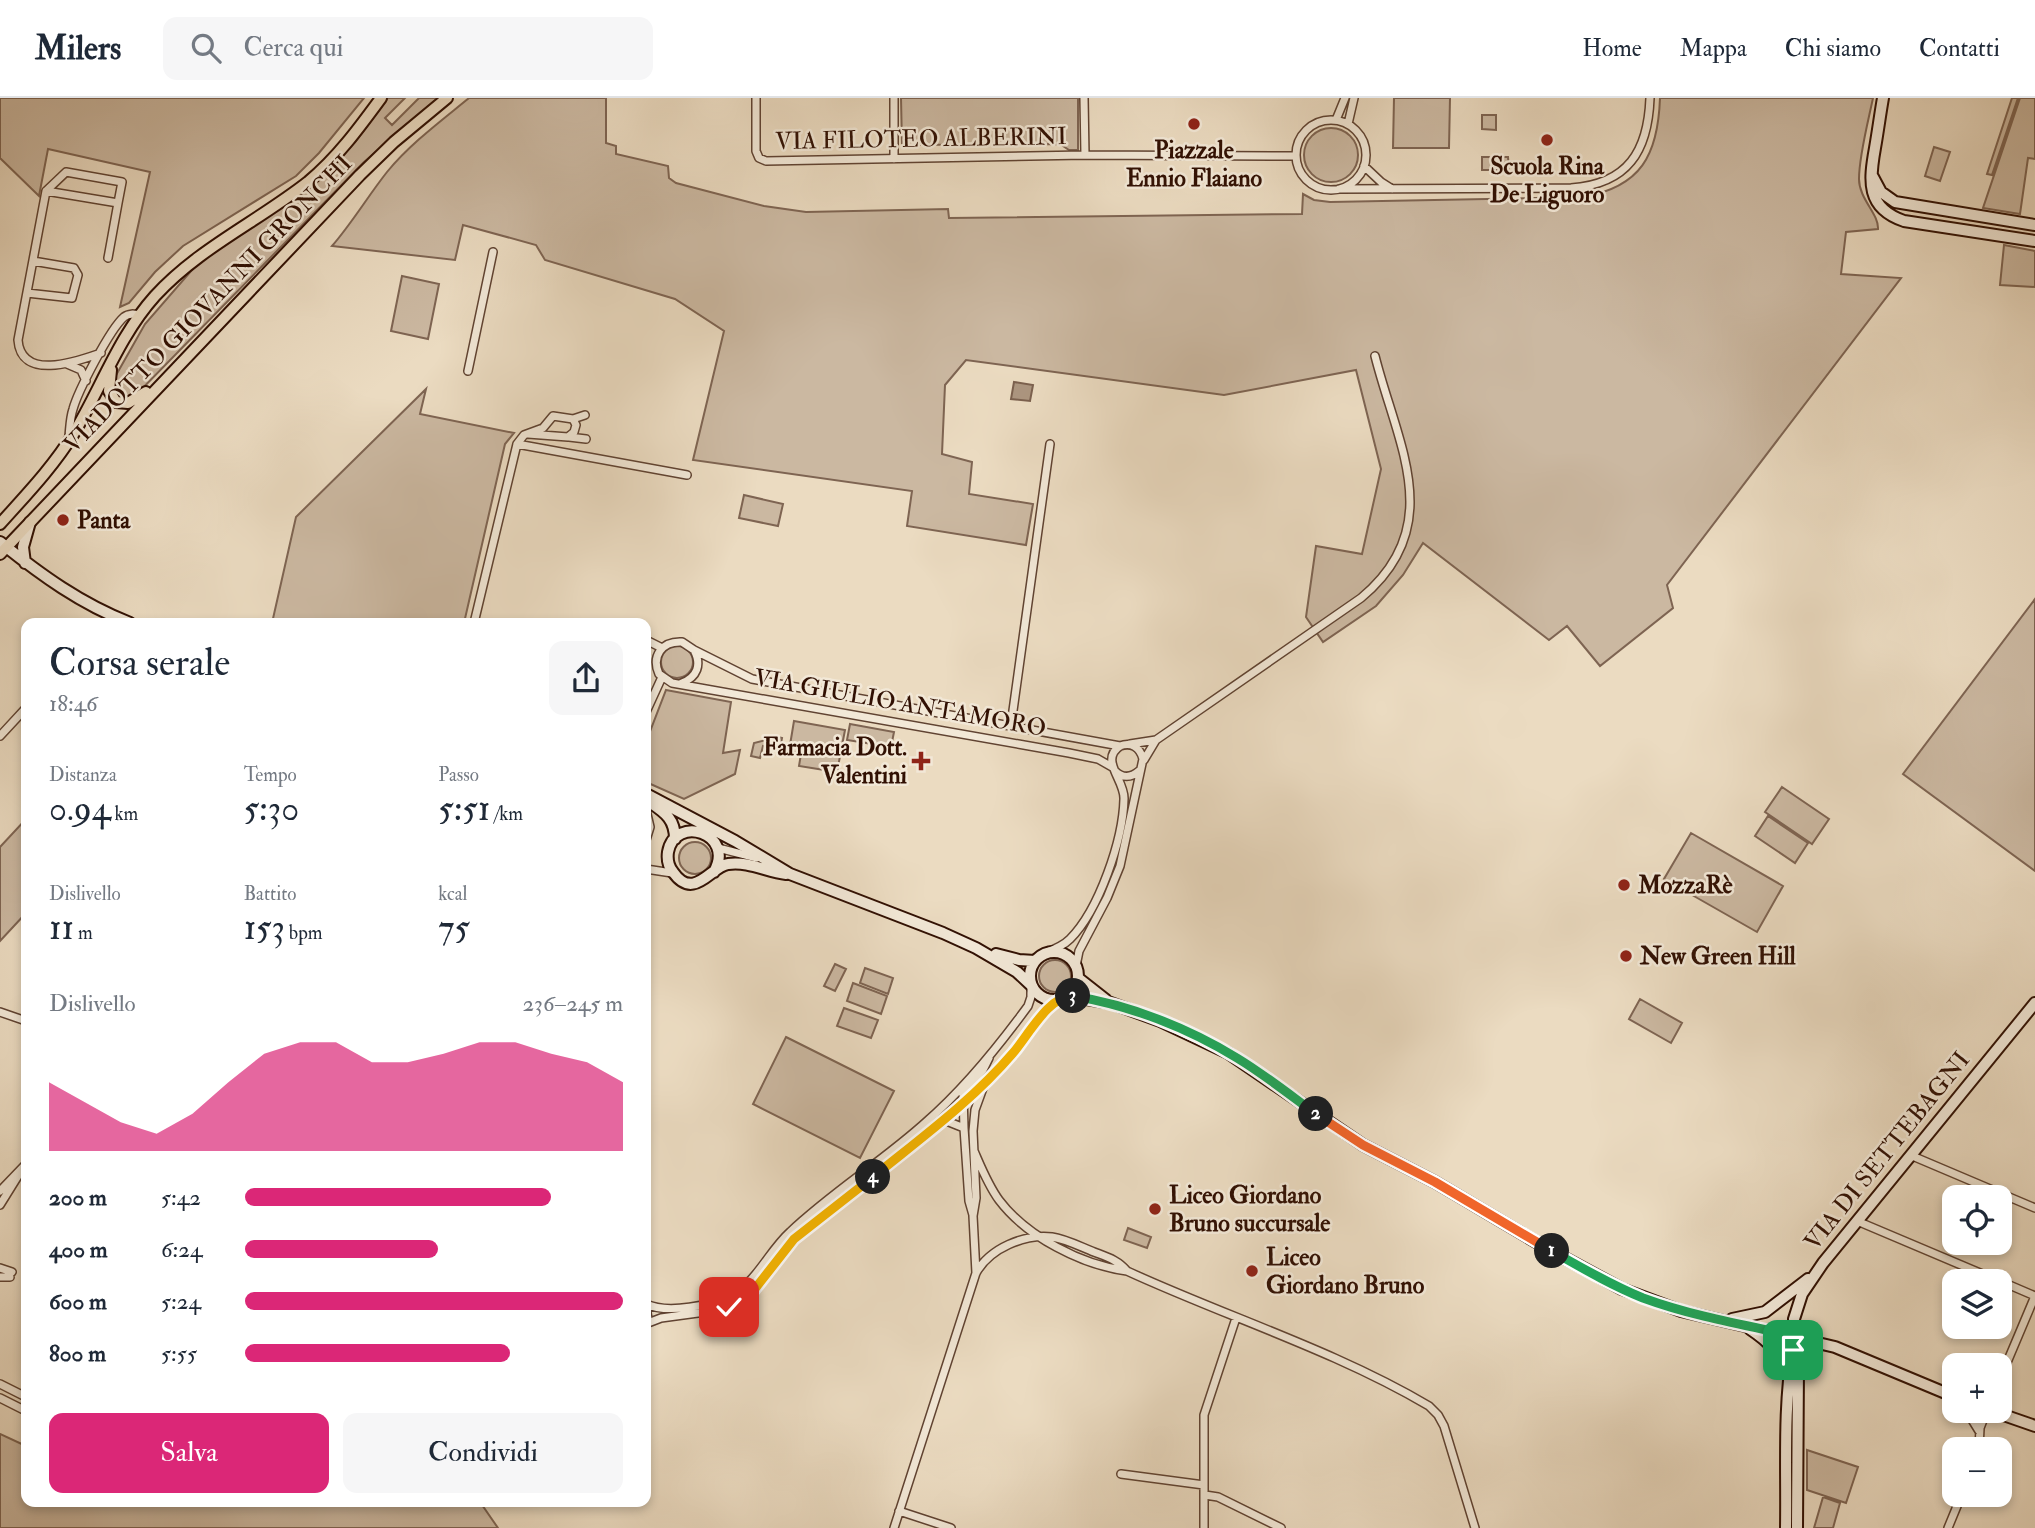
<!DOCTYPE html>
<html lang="it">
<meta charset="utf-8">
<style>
:root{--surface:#fff;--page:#f6f6f7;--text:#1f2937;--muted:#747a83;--line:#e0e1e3;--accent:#db2777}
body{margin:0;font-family:"IM FELL Double Pica",serif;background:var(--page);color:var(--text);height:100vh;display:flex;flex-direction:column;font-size:26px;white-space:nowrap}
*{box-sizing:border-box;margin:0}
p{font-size:23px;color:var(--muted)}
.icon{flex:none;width:38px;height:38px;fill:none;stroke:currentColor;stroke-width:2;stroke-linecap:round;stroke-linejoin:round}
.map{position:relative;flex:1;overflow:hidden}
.sheet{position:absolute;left:21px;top:520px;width:630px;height:889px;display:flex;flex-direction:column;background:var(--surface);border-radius:14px;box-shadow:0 4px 10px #0003}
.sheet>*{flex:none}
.controls{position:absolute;left:1942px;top:1087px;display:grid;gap:14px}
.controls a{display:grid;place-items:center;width:70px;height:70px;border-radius:14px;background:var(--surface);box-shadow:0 4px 10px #0003;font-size:35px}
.pin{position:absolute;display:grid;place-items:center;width:60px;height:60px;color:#fff;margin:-30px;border-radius:14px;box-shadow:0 4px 10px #0006}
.km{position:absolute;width:35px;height:35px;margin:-18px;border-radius:50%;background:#222;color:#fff;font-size:19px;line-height:35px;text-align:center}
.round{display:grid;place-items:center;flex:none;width:74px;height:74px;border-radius:14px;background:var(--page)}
.summary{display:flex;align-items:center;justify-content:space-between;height:119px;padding:0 28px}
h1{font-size:38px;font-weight:600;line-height:52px}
.metrics{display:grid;grid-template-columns:repeat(3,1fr);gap:10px;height:119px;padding:7px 28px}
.metrics div{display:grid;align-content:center}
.metrics b{font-size:35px;font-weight:600}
.metrics small{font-size:19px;font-weight:400}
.metrics p{font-size:19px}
.chart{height:196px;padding:14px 28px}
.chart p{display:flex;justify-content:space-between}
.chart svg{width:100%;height:126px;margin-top:7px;fill:var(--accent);opacity:.7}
.button{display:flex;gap:14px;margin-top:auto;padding:14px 28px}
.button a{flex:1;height:80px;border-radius:14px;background:var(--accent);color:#fff;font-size:28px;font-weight:600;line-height:80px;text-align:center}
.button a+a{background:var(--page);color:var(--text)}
ul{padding:0 28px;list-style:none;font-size:23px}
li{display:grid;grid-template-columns:112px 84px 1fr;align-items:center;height:52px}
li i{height:18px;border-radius:9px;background:var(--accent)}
header{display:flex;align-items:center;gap:42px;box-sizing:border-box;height:98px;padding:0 35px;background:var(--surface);border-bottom:2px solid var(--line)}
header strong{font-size:33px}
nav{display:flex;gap:38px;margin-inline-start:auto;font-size:24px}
.search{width:490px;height:63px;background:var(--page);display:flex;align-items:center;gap:18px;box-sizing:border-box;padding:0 24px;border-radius:14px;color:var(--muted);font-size:26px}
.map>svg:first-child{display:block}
.green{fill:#cbb8a1;stroke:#7e6452;stroke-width:2}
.water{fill:#ac9680;stroke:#7b604e;stroke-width:2}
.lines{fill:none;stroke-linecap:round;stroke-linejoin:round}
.street-casing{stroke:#604332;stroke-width:10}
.secondary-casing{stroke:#311003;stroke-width:14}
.primary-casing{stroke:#311003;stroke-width:14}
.street{stroke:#f2e8d7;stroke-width:7}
.secondary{stroke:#f2e8d7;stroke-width:10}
.primary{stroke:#ebdbc1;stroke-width:10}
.split-1-casing{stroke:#fff;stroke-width:14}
.split-2-casing{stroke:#fff;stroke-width:14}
.split-3-casing{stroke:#fff;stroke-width:14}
.split-4-casing{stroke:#fff;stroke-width:14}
.split-5-casing{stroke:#fff;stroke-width:14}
.split-1{stroke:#22a559;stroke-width:9}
.split-2{stroke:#f0652b;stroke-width:9}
.split-3{stroke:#22a559;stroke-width:9}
.split-4{stroke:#f5b400;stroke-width:9}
.split-5{stroke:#f5b400;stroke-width:9}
.poi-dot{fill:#8f2418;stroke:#f2e8d7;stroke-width:2.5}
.labels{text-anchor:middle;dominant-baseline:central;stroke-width:5;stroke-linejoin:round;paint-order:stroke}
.street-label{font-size:24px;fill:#311003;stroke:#f2e8d7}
.poi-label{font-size:24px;font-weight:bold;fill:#311003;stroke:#f2e8d7;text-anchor:start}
</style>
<header>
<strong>Milers</strong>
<div class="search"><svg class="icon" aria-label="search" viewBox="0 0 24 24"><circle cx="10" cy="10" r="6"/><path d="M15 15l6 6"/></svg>Cerca qui</div>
<nav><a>Home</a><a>Mappa</a><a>Chi siamo</a><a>Contatti</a></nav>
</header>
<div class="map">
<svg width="2035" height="1430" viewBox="0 0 2035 1430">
<rect width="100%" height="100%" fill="#ebdbc1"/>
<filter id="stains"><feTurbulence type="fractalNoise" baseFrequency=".00286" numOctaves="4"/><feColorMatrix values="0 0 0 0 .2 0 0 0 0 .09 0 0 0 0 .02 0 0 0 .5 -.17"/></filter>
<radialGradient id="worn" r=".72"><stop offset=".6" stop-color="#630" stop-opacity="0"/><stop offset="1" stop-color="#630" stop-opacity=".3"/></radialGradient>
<!-- green -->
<path class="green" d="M0,0H364L319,55L296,78L183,148L155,174L129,205L120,209L150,74L48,51L39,98L0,60Z
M388,0H405L385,20L392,27L419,0H438L363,65L134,299L131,301L115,299L112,285L115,279L145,226L198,165L308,90L326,75L355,44Z
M469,0H606V45L616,48V56L668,68L669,80L676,85L764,108L806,114L948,111L949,120L1302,116L1303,96L1314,102L1330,104L1583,99C1641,89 1658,57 1660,0H1873C1868,24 1859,58 1859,81C1859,101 1879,116 1878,131L1846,134L1841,176L1901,180L1667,487L1673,510L1600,568L1567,528L1549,542L1423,445L1403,477L1376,508L1323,544L1306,519L1316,448L1362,456L1381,371L1356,272L1224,297L966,262L945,287L942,356L972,364L969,396L1033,406L1026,447L907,428L912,393L693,362L724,233L675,201L545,162L536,147L463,127L455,162L332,148C352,125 368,98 387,74C411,45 441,23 469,0Z
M901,0H1078V52H1069L1060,46L902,47Z
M1394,0H1450L1449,50H1393Z
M2012,0H2018L1992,77L1987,76Z
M2020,0H2035V61L2028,60L2020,116L1983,110Z
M1482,17H1496V32L1482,31Z
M1304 57a27 27 0 1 1 54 0a27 27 0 1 1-54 0Z
M1934,49L1950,54L1940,83L1925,78Z
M1482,59H1508L1509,72H1482Z
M2004,147L2035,153V189L2000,187Z
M402,178L439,186L428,241L391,233Z
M426,291L420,316L514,335L505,346L464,525H272L296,419Z
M744,397L783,406L778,428L739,420Z
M2035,501V773L1903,676Z
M661 564a16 16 0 1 1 32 0a16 16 0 1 1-32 0Z
M666,592L731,604L723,655L740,652L735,676L684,701L646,684V644Z
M794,623L845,632L837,674L799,668L801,656L789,653Z
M850,626L894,634L891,649L847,642Z
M778,639L782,640L780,651L763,648L760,660L751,658L754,645Z
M1782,689L1829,721L1812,746L1765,714Z
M1768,718L1808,745L1795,765L1755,738Z
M26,721V815L0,843V749Z
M1691,735L1783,788L1757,834L1664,781Z
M679 760a16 16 0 1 1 32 0a16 16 0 1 1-32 0Z
M1039 878a16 16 0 1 1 32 0a16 16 0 1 1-32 0Z
M835,866L846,871L835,893L824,888Z
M865,870L893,880L888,896L860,885Z
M853,885L887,898L881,916L847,903Z
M1640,901L1682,925L1671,945L1629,921Z
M844,910L878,922L871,940L837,928Z
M786,939L894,993L860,1060L753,1006Z
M1128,1130L1151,1139L1147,1150L1124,1142Z
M0,1336L26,1348V1404H480L498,1430H0Z
M1807,1352L1858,1369L1846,1405L1807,1392Z
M1823,1399L1840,1405L1833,1430H1814Z"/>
<!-- water -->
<path class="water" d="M1014,284L1033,287L1030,303L1011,301Z"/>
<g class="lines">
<!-- street casing -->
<g class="street-casing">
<path id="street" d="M756,0V53L759,60L766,63L1085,57L1296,58
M894,0V61
M1084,0L1085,57
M1336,22L1345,0
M1296 57a35 35 0 1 1 70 0a35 35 0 1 1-70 0Z
M1348,26L1354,0
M1364,68L1381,84L1392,91
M1339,91L1571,90C1628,86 1648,53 1650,0
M46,93L118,105L122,84L66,74L46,93L18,242C21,284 78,263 101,255
M108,160L118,105
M27,195L72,200L78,177L74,170L33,163
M67,266L81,272L86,283
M468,273L493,154
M573,321L585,317
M69,338C70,329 70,320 73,311C78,293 110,231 124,219C129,215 134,216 140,217
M569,339L586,341
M517,346L524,337L543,330L553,318L573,321L576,327L574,334L568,339L528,336
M474,525L517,346L687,377
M646,542L662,550
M682,585C697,579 702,567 694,552
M646,614L662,579
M1011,627L1050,346
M0,638L26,610
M1156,642L1361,500C1448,428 1397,346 1375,258
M1130,646L1156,642L1144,662
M1112,669L1098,661L1069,655L672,585L659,576C651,558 662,543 682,544L694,552L752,581L1120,648
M1115,673C1122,680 1131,680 1139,673
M646,712L650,729L646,742
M718,750L757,760
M646,771L672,775
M1047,854C1055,851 1063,848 1070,841C1099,812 1123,742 1124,701C1125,682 1099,662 1120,648C1131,644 1140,649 1143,661L1120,768L1107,800L1079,853L1076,868
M0,914L26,923
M944,1022L964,1030L969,1103L973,1117
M964,1030L963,996L983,972L989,960
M974,1053C981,1069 988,1087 999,1102C1027,1139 1082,1167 1127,1173
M1910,1057L2035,1110
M0,1093L26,1066
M0,1107L23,1070
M1857,1123L1999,1183
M0,1170L12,1174
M976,1175L973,1118L976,1100L973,1033L975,1012L983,990
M0,1179H10
M2000,1183L2035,1198
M646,1206C667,1216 712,1208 733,1196C758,1182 769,1153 790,1134C832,1094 883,1063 926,1024C964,991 998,949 1028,908L1031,899V887
M646,1209L648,1221L646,1229
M648,1225L661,1220L720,1212L733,1207L748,1197L794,1141L985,986L1015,953L1044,916L1058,902
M2000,1281L2035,1198
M0,1286L26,1299
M0,1300L26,1313
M1966,1312L1979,1333
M1979,1351L1980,1330L1987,1312
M1121,1376L1204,1387
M1205,1397L1218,1399L1281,1430
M899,1413L951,1430
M894,1430L976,1175C990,1150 1024,1136 1052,1139C1066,1141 1081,1149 1094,1154C1107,1159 1118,1162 1127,1173C1227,1219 1334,1252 1429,1308L1438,1317L1444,1328L1475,1430
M1204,1430V1317L1236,1220
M1948,1430L1962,1396"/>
</g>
<!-- secondary casing -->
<g class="secondary-casing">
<path id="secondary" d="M1883,0C1880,17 1878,33 1875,50C1869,83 1866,110 1904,123L2035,143
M1873,79L1881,94L1895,104L2035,127
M0,444C41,477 81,506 130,525
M25,465L23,449L30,424
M646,696L735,743L790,776L943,835L976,850L1017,874L1031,887
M651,705C666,715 675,722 675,741
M714,774C736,735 675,716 668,754C667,761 668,768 673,774C694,804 711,768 728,766C749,763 767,774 786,776
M1030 878a24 24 0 1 1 48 0a24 24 0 1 1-48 0Z
M996,856L1019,862L1035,863
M1078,880L1106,902
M1068,898L1111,905L1160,923L1228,955L1363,1047L1435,1084L1548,1151L1622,1191L1681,1213L1835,1249L1955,1299
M1732,1221L1765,1214L1808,1181
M1750,1231C1768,1243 1781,1255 1787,1277
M1989,1312L2035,1328
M1786,1430C1787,1370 1783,1311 1793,1252
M1797,1430L1798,1267L1794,1221L1802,1196L1823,1165L2035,905"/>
</g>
<!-- primary casing -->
<g class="primary-casing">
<path id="primary" d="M111,272L109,293L116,304L128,305L146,294
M0,426C26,397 53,369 74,335C101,290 119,238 155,198C199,150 257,124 308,84C337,60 359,30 381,0
M0,456L360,77L394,44L447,0"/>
</g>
<!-- street -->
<use href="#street" class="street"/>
<!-- secondary -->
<use href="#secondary" class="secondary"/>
<!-- primary -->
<use href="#primary" class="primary"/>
</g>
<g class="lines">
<!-- split-1 casing -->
<g class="split-1-casing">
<path id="split-1" d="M1552,1153C1582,1170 1611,1187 1643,1200C1692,1218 1744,1227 1795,1238L1793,1252"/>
</g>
<!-- split-2 casing -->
<g class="split-2-casing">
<path id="split-2" d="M1316,1016L1363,1047L1435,1084L1552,1153"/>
</g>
<!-- split-3 casing -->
<g class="split-3-casing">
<path id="split-3" d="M1073,898C1130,907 1188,930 1237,960C1265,977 1290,997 1316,1016"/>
</g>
<!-- split-4 casing -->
<g class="split-4-casing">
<path id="split-4" d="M873,1079C921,1040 972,1003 1013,955C1027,939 1050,896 1073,898"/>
</g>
<!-- split-5 casing -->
<g class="split-5-casing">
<path id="split-5" d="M729,1209L754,1192L794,1141L873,1079"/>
</g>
<!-- split-1 -->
<use href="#split-1" class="split-1"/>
<!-- split-2 -->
<use href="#split-2" class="split-2"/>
<!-- split-3 -->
<use href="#split-3" class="split-3"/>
<!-- split-4 -->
<use href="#split-4" class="split-4"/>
<!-- split-5 -->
<use href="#split-5" class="split-5"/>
</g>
<!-- markers -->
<g class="poi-dot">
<circle cx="1194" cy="26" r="7"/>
<circle cx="1547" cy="42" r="7"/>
<circle cx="63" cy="422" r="7"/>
<path d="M917.5 652.5h7v7h7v7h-7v7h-7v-7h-7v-7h7z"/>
<circle cx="1624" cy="787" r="7"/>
<circle cx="1626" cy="858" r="7"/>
<circle cx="1155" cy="1111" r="7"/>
<circle cx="1252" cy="1173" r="7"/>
</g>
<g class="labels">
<!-- street labels -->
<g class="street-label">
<text transform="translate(921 41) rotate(-1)">VIA FILOTEO ALBERINI</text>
<text transform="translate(208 206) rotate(-46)">VIADOTTO GIOVANNI GRONCHI</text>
<text transform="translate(900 605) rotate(10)">VIA GIULIO ANTAMORO</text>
<text transform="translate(1887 1053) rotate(-51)">VIA DI SETTEBAGNI</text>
</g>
<!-- poi labels -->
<g class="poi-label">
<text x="1194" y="52" text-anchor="middle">Piazzale<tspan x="1194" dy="28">Ennio Flaiano</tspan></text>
<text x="1547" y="68" text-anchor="middle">Scuola Rina<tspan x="1547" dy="28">De Liguoro</tspan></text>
<text x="77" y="422">Panta</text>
<text x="907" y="649" text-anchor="end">Farmacia Dott.<tspan x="907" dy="28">Valentini</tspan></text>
<text x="1638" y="787">MozzaRè</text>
<text x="1640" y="858">New Green Hill</text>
<text x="1169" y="1097">Liceo Giordano<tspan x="1169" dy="28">Bruno succursale</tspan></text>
<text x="1266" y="1159">Liceo<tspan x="1266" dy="28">Giordano Bruno</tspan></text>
</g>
</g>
<rect width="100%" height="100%" filter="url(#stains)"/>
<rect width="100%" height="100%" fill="url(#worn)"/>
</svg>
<div class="controls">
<a><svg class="icon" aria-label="locate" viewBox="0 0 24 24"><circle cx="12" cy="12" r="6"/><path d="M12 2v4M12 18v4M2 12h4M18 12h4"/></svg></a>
<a><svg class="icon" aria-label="layers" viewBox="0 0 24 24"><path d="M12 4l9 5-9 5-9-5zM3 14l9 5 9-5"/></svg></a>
<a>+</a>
<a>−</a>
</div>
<div class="pin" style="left:1793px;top:1252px;background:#1e9e55"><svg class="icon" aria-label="arrive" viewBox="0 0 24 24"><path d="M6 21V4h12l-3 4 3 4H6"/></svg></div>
<div class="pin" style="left:729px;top:1209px;background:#d93025"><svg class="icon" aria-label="check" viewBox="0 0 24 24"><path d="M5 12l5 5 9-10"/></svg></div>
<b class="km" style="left:1552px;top:1153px">1</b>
<b class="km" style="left:1316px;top:1016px">2</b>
<b class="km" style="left:1073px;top:898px">3</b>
<b class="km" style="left:873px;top:1079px">4</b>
<section class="sheet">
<div class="summary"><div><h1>Corsa serale</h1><p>18:46</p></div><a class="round"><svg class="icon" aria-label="share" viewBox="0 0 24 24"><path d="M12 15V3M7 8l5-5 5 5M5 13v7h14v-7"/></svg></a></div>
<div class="metrics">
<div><p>Distanza</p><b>0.94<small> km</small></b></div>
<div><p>Tempo</p><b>5:30</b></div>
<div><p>Passo</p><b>5:51<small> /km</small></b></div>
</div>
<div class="metrics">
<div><p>Dislivello</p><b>11<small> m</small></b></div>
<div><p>Battito</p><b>153<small> bpm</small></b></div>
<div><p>kcal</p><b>75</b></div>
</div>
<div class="chart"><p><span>Dislivello</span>236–245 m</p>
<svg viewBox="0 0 160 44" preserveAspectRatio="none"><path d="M0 44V20L10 27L20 34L30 38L40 31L50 20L60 10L70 6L80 6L90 13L100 13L110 10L120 6L130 6L140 10L150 13L160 20V44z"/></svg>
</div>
<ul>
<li><b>200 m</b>5:42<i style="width:81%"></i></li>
<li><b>400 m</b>6:24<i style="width:51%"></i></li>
<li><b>600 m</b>5:24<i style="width:100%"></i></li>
<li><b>800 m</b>5:55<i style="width:70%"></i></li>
</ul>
<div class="button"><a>Salva</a><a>Condividi</a></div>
</section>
</div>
